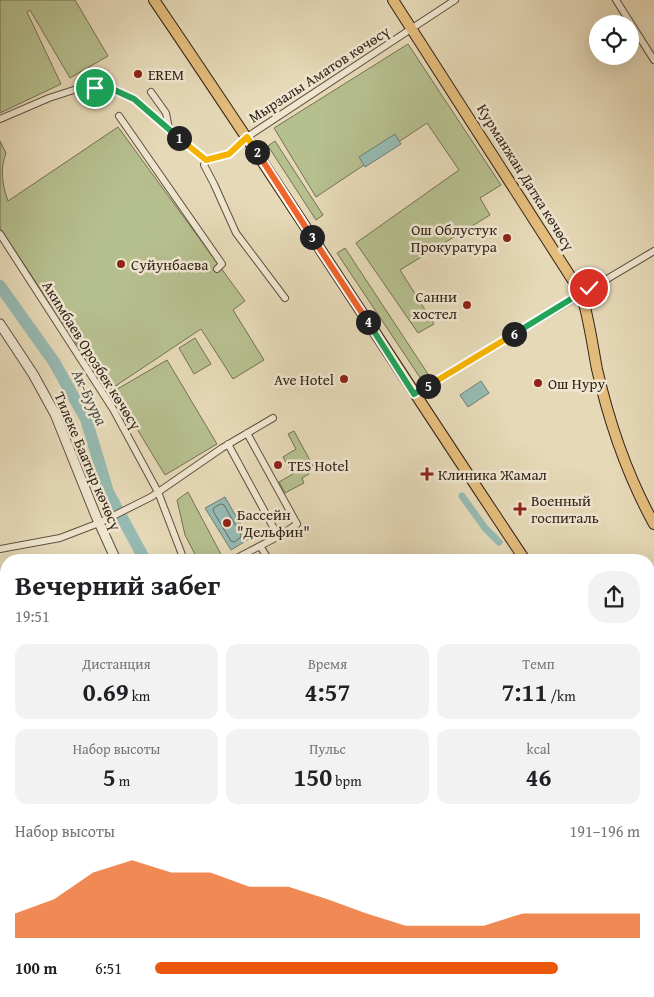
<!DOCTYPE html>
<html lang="ru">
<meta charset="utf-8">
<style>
:root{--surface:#fff;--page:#f2f2f2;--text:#202124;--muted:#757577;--accent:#ea580c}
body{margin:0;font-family:"Gentium Book Plus",serif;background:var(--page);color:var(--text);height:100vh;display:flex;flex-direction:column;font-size:19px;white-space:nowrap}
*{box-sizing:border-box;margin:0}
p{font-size:16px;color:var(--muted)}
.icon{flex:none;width:28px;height:28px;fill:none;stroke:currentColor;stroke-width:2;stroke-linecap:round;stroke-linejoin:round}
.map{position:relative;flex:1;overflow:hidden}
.panel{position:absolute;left:0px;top:554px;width:655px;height:444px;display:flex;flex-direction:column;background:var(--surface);border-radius:20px 20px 0 0;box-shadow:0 5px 20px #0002}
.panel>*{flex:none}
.tools{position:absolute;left:589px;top:15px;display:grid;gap:10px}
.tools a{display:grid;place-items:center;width:50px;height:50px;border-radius:50%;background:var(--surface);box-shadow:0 5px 20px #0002;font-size:25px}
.pin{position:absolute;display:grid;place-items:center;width:42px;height:42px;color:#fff;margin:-21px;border:2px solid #fff;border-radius:50%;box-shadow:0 1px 5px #0007}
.km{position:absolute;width:25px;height:25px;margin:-12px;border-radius:50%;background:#222;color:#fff;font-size:14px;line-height:25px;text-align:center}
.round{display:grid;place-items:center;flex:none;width:52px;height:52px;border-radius:20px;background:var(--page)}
.head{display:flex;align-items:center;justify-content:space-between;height:85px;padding:0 15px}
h1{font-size:28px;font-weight:700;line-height:38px}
.figures{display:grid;grid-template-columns:repeat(3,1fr);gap:8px;height:85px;padding:5px 15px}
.figures div{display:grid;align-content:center;border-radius:12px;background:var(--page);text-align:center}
.figures b{font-size:25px;font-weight:700}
.figures small{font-size:14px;font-weight:400}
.figures p{font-size:14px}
.chart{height:140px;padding:10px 15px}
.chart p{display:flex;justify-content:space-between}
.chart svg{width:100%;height:90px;margin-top:5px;fill:var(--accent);opacity:.7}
ul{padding:0 15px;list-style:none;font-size:16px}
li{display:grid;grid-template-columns:80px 60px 1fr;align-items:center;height:38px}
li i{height:12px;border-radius:6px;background:var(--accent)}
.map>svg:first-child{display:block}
.green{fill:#b6bf8e;stroke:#747154}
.water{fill:#96bab2;stroke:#6e7e75}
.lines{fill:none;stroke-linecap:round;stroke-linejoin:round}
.shore{stroke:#646e66;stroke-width:1}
.canal{stroke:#96bab2;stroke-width:7}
.river{stroke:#96bab2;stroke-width:12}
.minor-casing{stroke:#605040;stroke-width:8}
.tertiary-casing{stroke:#605040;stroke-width:11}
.primary-casing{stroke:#332319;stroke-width:12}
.minor{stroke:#efe6d0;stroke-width:6}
.tertiary{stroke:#efe6d0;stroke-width:9}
.primary{stroke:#e3bc7c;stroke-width:10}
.split-1-casing{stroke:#fff;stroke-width:10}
.split-2-casing{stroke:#fff;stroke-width:10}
.split-3-casing{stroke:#fff;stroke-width:10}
.split-4-casing{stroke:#fff;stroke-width:10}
.split-5-casing{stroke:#fff;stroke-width:10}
.split-6-casing{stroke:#fff;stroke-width:10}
.split-7-casing{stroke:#fff;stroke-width:10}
.split-1{stroke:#22a559;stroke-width:6}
.split-2{stroke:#f5b400;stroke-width:6}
.split-3{stroke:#f0652b;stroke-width:6}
.split-4{stroke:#f0652b;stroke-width:6}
.split-5{stroke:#22a559;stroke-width:6}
.split-6{stroke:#f5b400;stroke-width:6}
.split-7{stroke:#22a559;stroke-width:6}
.poi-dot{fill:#8f2418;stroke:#efe6d0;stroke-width:2}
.labels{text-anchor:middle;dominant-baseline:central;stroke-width:5;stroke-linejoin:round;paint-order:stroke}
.poi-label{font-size:15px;fill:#332319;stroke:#efe6d0;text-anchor:start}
.street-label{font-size:15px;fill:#332319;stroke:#efe6d0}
.water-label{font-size:16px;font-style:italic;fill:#515047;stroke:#efe6d0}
</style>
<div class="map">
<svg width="654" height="997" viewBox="0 0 654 997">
<rect width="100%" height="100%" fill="#e6d9b7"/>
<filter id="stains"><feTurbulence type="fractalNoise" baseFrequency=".004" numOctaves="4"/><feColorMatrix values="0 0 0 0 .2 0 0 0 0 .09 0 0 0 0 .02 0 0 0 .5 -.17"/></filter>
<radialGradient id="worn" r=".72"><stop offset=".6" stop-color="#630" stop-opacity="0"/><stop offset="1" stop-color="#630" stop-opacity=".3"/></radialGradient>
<!-- green -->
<path class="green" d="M0,0H75L108,56L70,78L30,10L27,12L61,84L0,113Z
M408,44L501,185L480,198L490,215L400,270L434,324L418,333L356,243L459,170L427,123L316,197L274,128Z
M118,127L245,301L233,310L264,360L233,379L201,329L108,391L0,228V141L6,153C0,169 2,184 8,201Z
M275,141L323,215L316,220L268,146Z
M345,248L430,377L423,382L337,253Z
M195,338L211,364L194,374L179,348Z
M167,360L217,444L165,475L114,391Z
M294,431L313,466L307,470L309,474L302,478L304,483L285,493L279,482L293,474L283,457L296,449L288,434Z
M188,492L224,560H198L185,535L177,500Z
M654,799V837L649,836V802Z
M463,991H566L567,997H466Z"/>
<!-- water -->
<path class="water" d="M395,134L401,144L365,167L359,157Z
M481,381L489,393L468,407L460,395Z
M225,497L249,539L231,550L205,508Z"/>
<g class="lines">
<!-- shore -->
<path class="shore" d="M221,504L224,505L241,535L240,538L234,542L231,541L213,511L214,508Z"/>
<!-- canal -->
<path class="canal" d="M462,496L485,528L499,542"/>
<!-- river -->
<path class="river" d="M0,286L54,362L86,419L108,492L145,560
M341,991L345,997"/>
<!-- minor casing -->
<g class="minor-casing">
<path id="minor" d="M616,0L654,60
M151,92L166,113L169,129
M119,116L222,264L217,269
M0,119L49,98L83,87L111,88L134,99L206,160L229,154L247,137L455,0
M206,160L204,165L214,184L236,233L285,298
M0,234L113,409L158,492L184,560
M414,394L654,251
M228,444L278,536
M260,546L269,560
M0,549L60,538L99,523L151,497L222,448L273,418
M233,560L281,535L297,524L247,433
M0,630L6,629
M0,800L6,819
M51,991L53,997
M584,991L585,997
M224,997L239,991"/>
</g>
<!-- tertiary casing -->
<g class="tertiary-casing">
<path id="tertiary" d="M0,324L33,374L55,414L96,516L116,560
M310,991L313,997"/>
</g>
<!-- primary casing -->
<g class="primary-casing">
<path id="primary" d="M154,0C280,185 401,374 525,560
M393,0L581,293C589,318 592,343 597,369C609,422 627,475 654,524
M649,759L654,757
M649,774L654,784
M93,997L115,991
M146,997L164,991"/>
</g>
<!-- minor -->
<use href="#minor" class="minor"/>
<!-- tertiary -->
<use href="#tertiary" class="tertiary"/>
<!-- primary -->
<use href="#primary" class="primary"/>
</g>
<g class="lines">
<!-- split-1 casing -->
<g class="split-1-casing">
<path id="split-1" d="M95,88H110L134,99L179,138"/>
</g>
<!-- split-2 casing -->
<g class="split-2-casing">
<path id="split-2" d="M179,138L206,160L229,154L247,137L257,152"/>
</g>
<!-- split-3 casing -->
<g class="split-3-casing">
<path id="split-3" d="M257,152L312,237"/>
</g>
<!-- split-4 casing -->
<g class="split-4-casing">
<path id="split-4" d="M312,237L368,322"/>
</g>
<!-- split-5 casing -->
<g class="split-5-casing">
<path id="split-5" d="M368,322L414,394L428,386"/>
</g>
<!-- split-6 casing -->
<g class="split-6-casing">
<path id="split-6" d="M428,386L514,334"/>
</g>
<!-- split-7 casing -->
<g class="split-7-casing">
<path id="split-7" d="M514,334L589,288"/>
</g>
<!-- split-1 -->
<use href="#split-1" class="split-1"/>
<!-- split-2 -->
<use href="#split-2" class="split-2"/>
<!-- split-3 -->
<use href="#split-3" class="split-3"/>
<!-- split-4 -->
<use href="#split-4" class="split-4"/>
<!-- split-5 -->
<use href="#split-5" class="split-5"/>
<!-- split-6 -->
<use href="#split-6" class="split-6"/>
<!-- split-7 -->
<use href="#split-7" class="split-7"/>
</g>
<!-- markers -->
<g class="poi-dot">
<circle cx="138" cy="74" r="5"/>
<circle cx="507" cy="238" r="5"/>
<circle cx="121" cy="264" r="5"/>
<circle cx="467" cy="305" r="5"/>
<circle cx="344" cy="379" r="5"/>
<circle cx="538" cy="383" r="5"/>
<circle cx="278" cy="465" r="5"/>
<path d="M424.5 466.5h5v5h5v5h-5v5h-5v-5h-5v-5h5z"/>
<path d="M517.5 501.5h5v5h5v5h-5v5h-5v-5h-5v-5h5z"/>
<circle cx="227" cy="523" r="5"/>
</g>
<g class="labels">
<!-- poi labels -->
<g class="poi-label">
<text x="148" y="74">EREM</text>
<text x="497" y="229" text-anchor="end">Ош Облустук<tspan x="497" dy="17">Прокуратура</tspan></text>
<text x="131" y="264">Суйунбаева</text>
<text x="457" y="296" text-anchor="end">Санни<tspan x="457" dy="17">хостел</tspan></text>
<text x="334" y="379" text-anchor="end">Ave Hotel</text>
<text x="548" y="383">Ош Нуру</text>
<text x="288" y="465">TES Hotel</text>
<text x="438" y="474">Клиника Жамал</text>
<text x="531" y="500">Военный<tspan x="531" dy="17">госпиталь</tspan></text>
<text x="237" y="514">Бассейн<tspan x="237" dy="17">"Дельфин"</tspan></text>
</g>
<!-- street labels -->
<g class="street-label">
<text transform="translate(319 74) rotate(-33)">Мырзалы Аматов көчөсү</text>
<text transform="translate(526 177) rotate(58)">Курманжан Датка көчөсү</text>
<text transform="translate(92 355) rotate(58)">Акимбаев Орозбек көчөсү</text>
<text transform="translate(88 461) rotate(67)">Тилеке Баатыр көчөсү</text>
</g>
<!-- water labels -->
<g class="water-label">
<text transform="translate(90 397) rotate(64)">Ак-Буура</text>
</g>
</g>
<rect width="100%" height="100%" filter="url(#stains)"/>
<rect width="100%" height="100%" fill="url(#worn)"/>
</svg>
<div class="tools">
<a><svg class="icon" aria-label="locate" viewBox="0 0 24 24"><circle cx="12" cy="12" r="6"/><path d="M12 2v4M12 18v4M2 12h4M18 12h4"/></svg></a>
</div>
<div class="pin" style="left:95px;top:88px;background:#1e9e55"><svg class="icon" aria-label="arrive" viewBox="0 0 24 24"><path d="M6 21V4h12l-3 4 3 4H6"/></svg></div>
<div class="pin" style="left:589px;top:288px;background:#d93025"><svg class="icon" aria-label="check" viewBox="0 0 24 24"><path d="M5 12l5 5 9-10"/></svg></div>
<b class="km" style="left:179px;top:138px">1</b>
<b class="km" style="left:257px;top:152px">2</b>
<b class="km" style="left:312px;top:237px">3</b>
<b class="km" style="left:368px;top:322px">4</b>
<b class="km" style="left:428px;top:386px">5</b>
<b class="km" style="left:514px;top:334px">6</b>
<section class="panel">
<div class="head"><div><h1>Вечерний забег</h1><p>19:51</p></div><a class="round"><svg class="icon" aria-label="share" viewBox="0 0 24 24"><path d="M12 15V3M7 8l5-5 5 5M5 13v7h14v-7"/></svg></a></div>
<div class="figures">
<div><p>Дистанция</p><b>0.69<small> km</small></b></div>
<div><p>Время</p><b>4:57</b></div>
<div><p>Темп</p><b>7:11<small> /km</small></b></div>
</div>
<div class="figures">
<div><p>Набор высоты</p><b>5<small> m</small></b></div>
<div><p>Пульс</p><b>150<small> bpm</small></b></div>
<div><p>kcal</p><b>46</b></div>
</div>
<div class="chart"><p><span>Набор высоты</span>191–196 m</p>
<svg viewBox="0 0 160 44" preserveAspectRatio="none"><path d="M0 44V32L10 25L20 12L30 6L40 12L50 12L60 19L70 19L80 25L90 32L100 38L110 38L120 38L130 32L140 32L150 32L160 32V44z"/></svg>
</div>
<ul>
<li><b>100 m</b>6:51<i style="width:83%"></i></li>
</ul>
</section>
</div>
